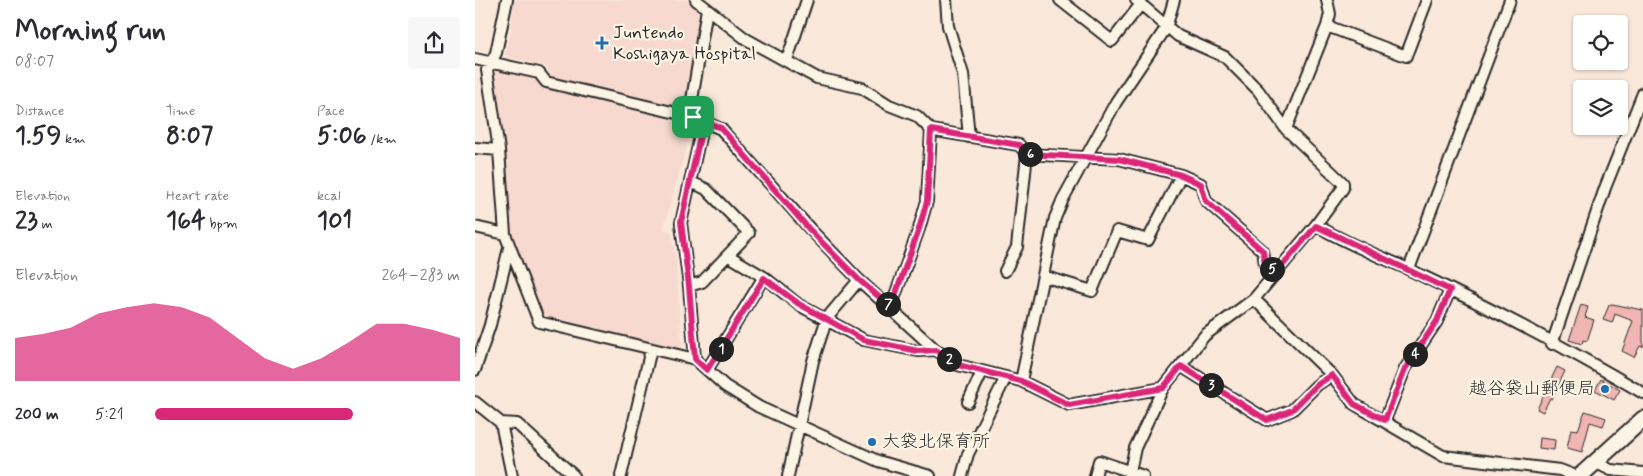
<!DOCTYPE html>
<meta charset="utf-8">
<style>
:root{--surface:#fff;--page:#f7f7f7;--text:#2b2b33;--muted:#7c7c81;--accent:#db2777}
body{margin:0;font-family:Mynerve,"Klee One",sans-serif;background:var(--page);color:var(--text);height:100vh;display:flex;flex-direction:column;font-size:19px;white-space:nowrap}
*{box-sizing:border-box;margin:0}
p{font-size:16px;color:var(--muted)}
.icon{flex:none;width:28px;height:28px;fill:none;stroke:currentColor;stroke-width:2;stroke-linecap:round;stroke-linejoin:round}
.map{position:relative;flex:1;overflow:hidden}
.drawer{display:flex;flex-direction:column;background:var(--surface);width:475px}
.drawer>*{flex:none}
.buttons{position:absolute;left:1098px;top:15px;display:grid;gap:10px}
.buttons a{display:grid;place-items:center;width:55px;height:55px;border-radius:5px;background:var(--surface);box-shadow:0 1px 4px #0004;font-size:25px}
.pin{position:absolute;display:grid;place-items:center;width:42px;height:42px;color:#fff;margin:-21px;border-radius:10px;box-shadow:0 2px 8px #0006}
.km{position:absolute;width:25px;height:25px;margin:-12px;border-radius:50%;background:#222;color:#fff;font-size:14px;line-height:25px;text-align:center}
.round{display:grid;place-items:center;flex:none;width:52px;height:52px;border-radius:5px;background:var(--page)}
.summary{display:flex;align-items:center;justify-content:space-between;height:85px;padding:0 15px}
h1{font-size:28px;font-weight:800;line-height:38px}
.metrics{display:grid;grid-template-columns:repeat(3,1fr);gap:8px;height:85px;padding:5px 15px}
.metrics div{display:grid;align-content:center}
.metrics b{font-size:25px;font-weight:800}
.metrics small{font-size:14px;font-weight:400}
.metrics p{font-size:14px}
.chart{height:140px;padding:10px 15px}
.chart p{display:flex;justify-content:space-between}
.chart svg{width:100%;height:90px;margin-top:5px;fill:var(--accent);opacity:.7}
ul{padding:0 15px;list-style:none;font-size:16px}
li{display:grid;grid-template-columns:80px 60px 1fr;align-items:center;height:38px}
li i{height:12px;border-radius:6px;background:var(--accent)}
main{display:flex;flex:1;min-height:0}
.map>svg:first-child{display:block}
.built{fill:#f7d9cf}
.building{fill:#f1b5b4;stroke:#2b2b2b}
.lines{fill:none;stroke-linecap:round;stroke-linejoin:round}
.street-casing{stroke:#2b2b2b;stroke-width:14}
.secondary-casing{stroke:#2b2b2b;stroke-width:19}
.street{stroke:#fcf5e5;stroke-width:10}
.secondary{stroke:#fcf5e5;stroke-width:15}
.route-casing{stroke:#fff;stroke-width:10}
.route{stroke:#db2777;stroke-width:6}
.poi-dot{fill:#1f6fb2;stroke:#fcf5e5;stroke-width:2}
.labels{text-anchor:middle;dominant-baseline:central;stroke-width:4.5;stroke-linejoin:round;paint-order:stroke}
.poi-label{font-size:18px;fill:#2b2b2b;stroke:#fcf5e5;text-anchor:start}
</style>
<main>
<section class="drawer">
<div class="summary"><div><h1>Morning run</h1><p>08:07</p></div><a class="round"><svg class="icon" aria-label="share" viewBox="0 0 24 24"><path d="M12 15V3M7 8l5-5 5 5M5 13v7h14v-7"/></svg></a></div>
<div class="metrics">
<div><p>Distance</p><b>1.59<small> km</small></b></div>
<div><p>Time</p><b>8:07</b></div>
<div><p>Pace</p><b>5:06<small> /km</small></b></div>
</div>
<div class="metrics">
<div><p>Elevation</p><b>23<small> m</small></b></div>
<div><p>Heart rate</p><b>164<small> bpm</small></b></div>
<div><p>kcal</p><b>101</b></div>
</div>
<div class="chart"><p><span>Elevation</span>264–283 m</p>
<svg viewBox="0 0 160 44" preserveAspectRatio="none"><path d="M0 44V23L10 21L20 18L30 11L40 8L50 6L60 8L70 13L80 23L90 33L100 38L110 33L120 25L130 16L140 16L150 19L160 23V44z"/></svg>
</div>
<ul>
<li><b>200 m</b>5:21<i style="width:65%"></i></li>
</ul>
</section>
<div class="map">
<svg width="1168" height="476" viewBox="0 0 1168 476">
<rect width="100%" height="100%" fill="#fae8db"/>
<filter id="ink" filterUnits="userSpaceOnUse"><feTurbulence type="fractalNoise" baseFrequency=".02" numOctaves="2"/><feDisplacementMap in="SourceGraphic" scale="10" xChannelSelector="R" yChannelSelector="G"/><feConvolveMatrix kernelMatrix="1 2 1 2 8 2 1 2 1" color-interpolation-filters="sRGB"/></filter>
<g filter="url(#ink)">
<!-- built -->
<path class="built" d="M39,0H216L227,10L211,105L205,109L77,76L70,66L30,56L36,30Z
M25,68L61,75L69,87L207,122L215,135L188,229L197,232L201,263L207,347L203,351L66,318L51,273L34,235L33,181L17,76Z"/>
<!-- building -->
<path class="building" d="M1137,304L1168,310V347L1165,346L1159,357L1147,351L1158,321L1140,314L1137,323L1128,320L1134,305Z
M1106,305L1113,307L1110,317L1119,320L1112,341L1108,340L1107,344L1094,340Z
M1082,367L1090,371L1077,399L1075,398L1068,412L1062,409Z
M1126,379L1145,390L1139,400L1120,390Z
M1110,411L1131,418L1128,426L1115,422L1107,452L1092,448L1096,429L1103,430Z
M1065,438L1080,440L1079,450L1064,448Z"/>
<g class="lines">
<!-- street casing -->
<g class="street-casing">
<path id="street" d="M32,0L21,53L12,70L24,150L30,234L64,322L220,359L250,386L284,407L403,461L455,476
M221,0L271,39L342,78L387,88L414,105L442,116L456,130L544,145L552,154L644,159L706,175L726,184L731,201L788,251L790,264L801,273
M471,0L473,26L488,74L494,137
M585,0L637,41L666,4
M852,26L931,56L952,0
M0,59L64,73L71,82L218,117L246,129L335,229L384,280L461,350L483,365L546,381L594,405L688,388L730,335L779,299L841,225L868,188V183L811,129L783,90L750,57L703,36L661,0
M312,60L332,0
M811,129L852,26L855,14L852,0
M0,148L24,150
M841,225C870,243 902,255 933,269C1013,307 1092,348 1168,393
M0,227L30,234
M254,256L289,277L324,305L389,340L443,351L461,350
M934,269L1035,0
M530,271L542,247L552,154
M568,276L617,291L642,231L673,240L706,175
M214,286L227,282L274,233L231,189L216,182
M779,299L857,375L879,404L968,456L1085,470L1101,476
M416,307L444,229L452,201L456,130
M1077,344L1130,188L1168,93
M220,359L214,286L206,223L226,132L218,117L216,106L232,9
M706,366L792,420L817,410L842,385L857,375
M0,370L15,325L34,248
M232,370L289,277
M546,381L580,218L588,199L641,102L691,28L699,0
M0,402L26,423L37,476
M493,402L507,372
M910,420L930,369L962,321L975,290
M26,423L42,424L99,476
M1121,463L1136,470L1168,473
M146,476L176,349
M313,476L338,361L352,318L384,280
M487,476L493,454L530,379
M620,476L624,461L668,476
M654,476L660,448L688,388"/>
</g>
<!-- secondary casing -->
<g class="secondary-casing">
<path id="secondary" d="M1105,476L1168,419"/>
</g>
<!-- street -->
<use href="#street" class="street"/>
<!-- secondary -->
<use href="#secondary" class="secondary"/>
</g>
</g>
<g class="lines" filter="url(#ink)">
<!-- route casing -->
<g class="route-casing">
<path id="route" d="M218,117L246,128L334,229L384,280L416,307L444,229L452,201L456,130L544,145L552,154L644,159L706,175L726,184L731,201L788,251L790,264L801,273L841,226L975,290L962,321L930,369L910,420L879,404L857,375L842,385L817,410L792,420L706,366L688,388L594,405L546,381L483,365L461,350L443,351L389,340L324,304L289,278L232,370L220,359L214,286L206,222L226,132Z"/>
</g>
<!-- route -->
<use href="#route" class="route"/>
</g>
<!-- markers -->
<g class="poi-dot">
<path d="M124.5 35.5h5v5h5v5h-5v5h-5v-5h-5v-5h5z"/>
<circle cx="1130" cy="389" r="5"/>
<circle cx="397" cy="442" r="5"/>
</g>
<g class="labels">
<!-- poi labels -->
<g class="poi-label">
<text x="138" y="33">Juntendo<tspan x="138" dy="21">Koshigaya Hospital</tspan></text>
<text x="1120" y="389" text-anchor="end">越谷袋山郵便局</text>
<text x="407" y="442">大袋北保育所</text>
</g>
</g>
</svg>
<div class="buttons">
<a><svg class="icon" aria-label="locate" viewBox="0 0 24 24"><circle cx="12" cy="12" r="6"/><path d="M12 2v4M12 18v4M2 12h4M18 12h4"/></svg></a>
<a><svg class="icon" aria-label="layers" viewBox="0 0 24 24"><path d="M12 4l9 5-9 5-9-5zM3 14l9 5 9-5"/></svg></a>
</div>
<div class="pin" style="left:218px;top:117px;background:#1e9e55"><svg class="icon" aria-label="arrive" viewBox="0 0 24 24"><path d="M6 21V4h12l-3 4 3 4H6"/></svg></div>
<b class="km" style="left:246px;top:349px">1</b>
<b class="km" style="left:474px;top:359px">2</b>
<b class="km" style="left:736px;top:385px">3</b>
<b class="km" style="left:940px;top:354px">4</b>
<b class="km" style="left:797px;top:269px">5</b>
<b class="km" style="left:555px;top:154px">6</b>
<b class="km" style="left:413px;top:304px">7</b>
</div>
</main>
